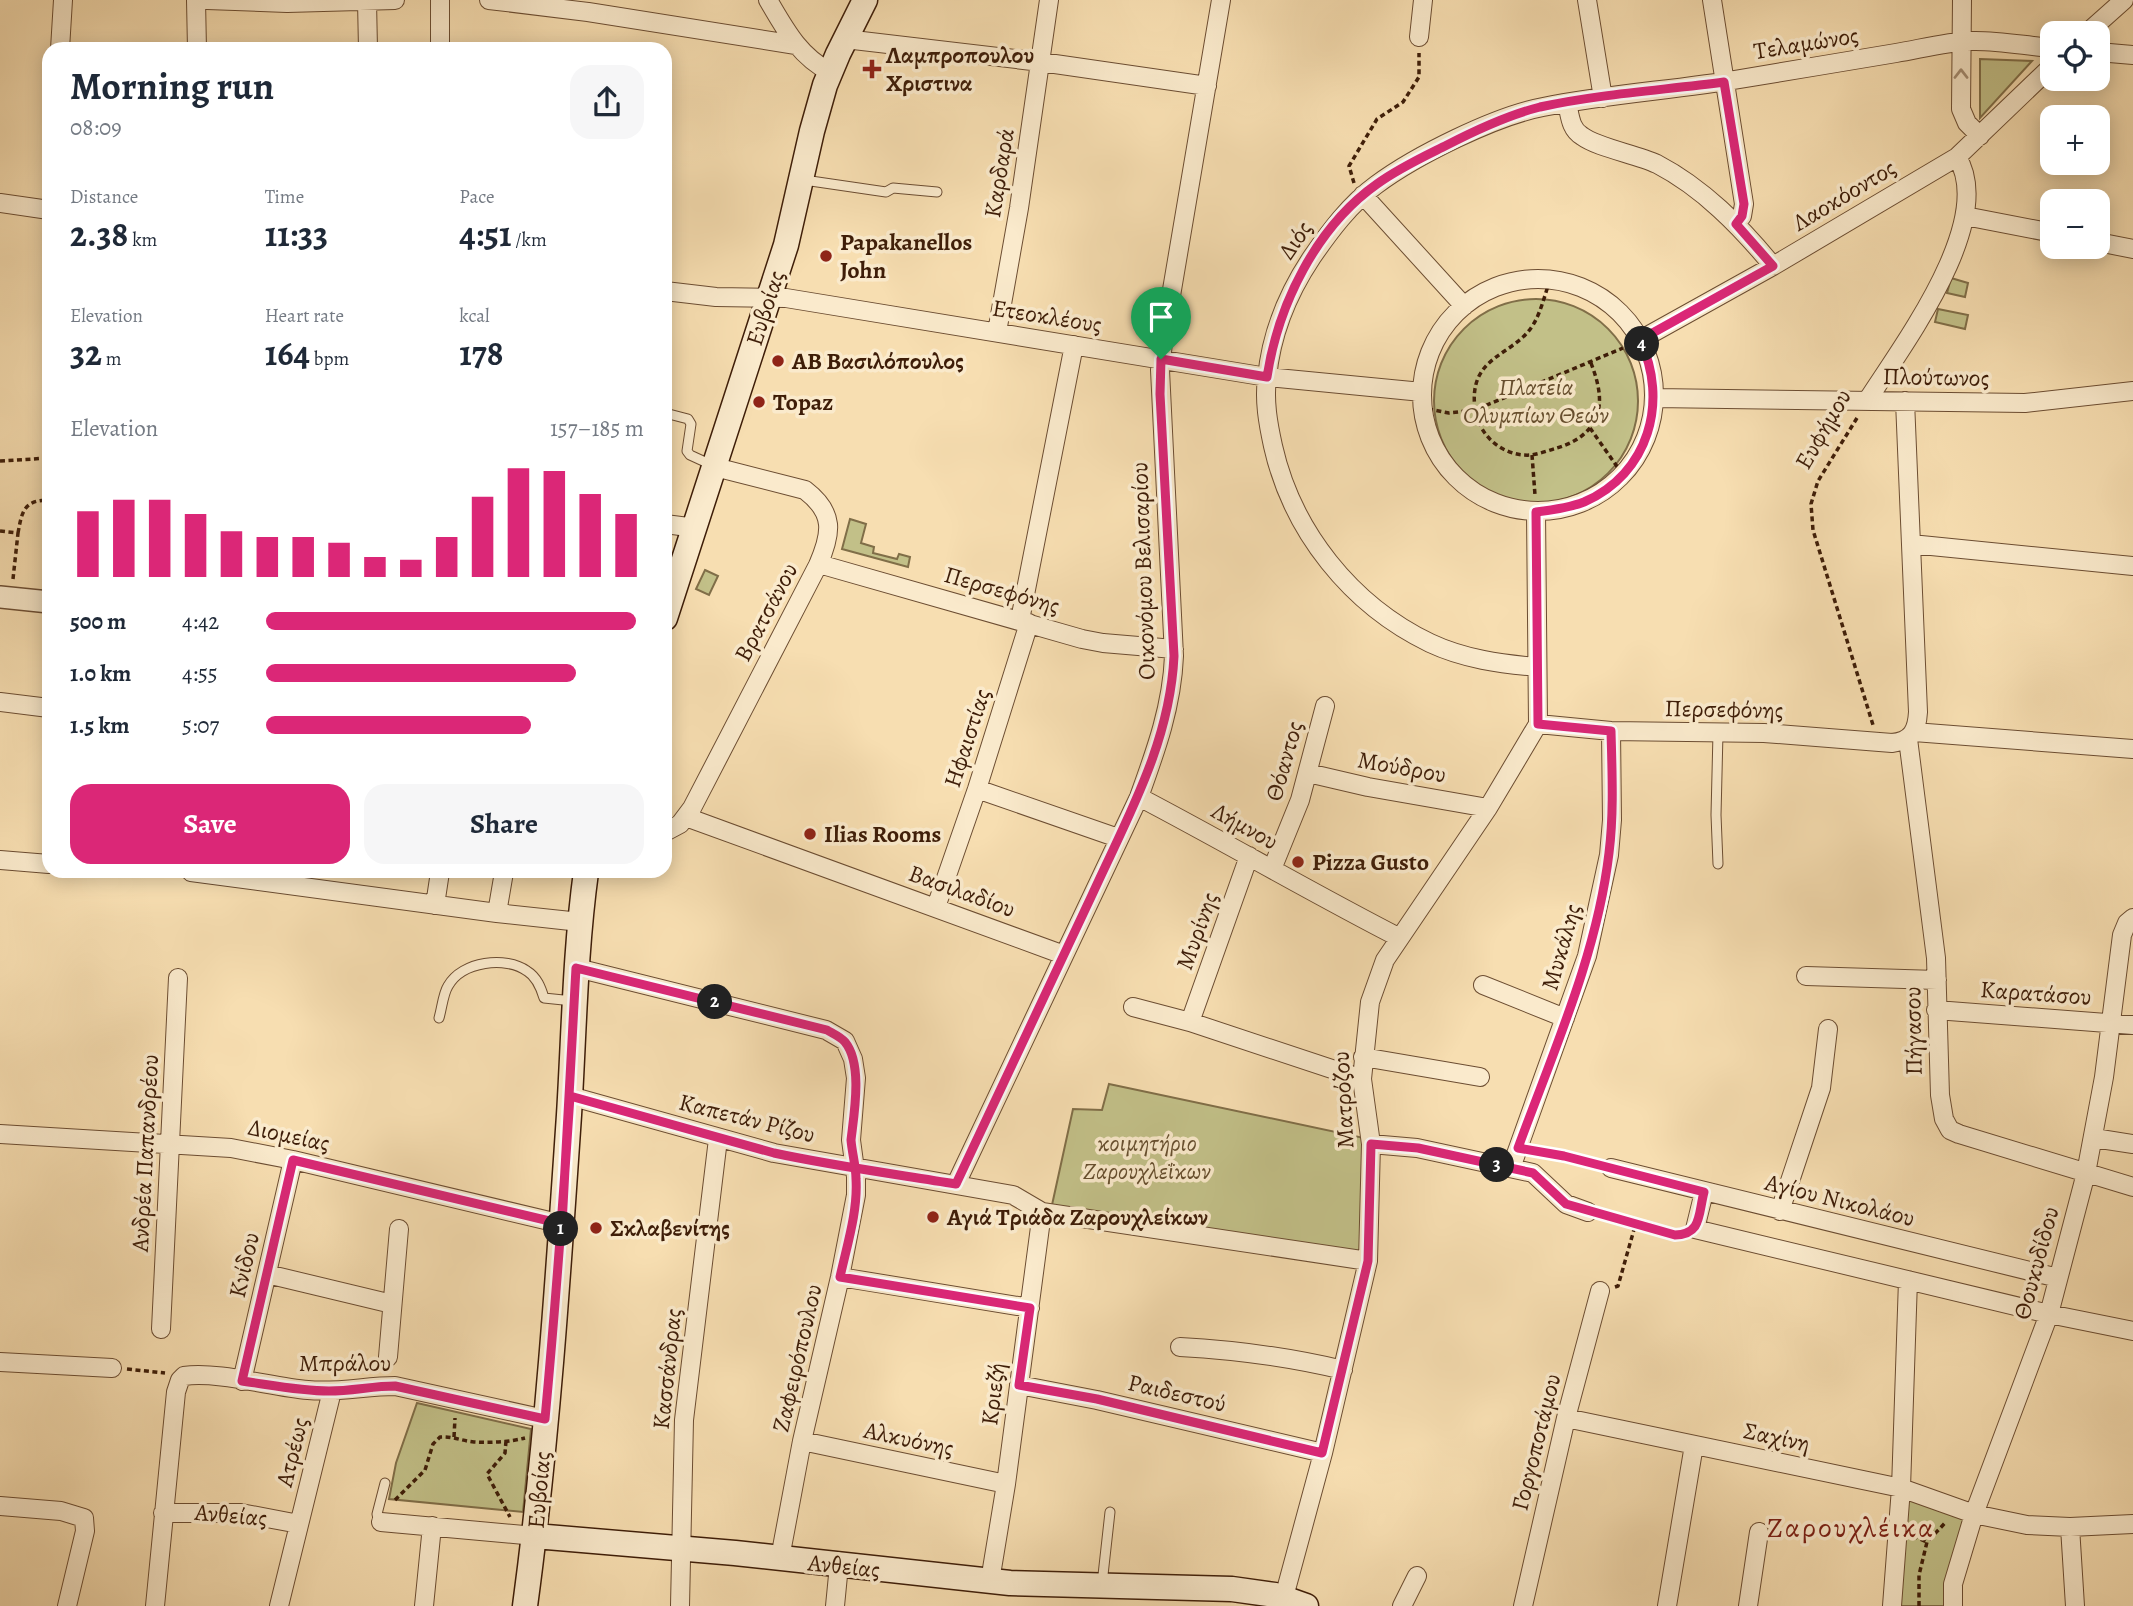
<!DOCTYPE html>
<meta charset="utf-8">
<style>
:root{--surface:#fff;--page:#f6f6f7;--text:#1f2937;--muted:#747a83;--accent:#db2777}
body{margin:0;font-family:Alegreya,serif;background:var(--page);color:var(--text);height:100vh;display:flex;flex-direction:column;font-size:26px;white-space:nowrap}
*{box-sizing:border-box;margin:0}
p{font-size:23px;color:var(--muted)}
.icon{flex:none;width:38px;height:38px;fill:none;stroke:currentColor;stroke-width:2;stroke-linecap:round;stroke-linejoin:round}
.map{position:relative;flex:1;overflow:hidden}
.sheet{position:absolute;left:42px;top:42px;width:630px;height:836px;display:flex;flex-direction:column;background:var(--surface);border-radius:21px;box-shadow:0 4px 18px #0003}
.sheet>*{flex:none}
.fabs{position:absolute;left:2040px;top:21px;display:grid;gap:14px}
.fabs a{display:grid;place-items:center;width:70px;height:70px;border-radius:14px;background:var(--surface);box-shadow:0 4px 18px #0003;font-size:35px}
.pin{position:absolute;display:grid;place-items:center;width:60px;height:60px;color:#fff;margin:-72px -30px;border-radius:50% 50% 50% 0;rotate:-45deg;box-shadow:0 0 7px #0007}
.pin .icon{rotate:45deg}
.km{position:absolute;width:35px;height:35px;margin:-18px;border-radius:50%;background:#222;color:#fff;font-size:19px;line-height:35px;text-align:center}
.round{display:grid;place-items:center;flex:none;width:74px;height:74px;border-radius:21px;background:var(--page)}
.overview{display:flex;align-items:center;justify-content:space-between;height:119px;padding:0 28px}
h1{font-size:38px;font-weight:600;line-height:52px}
.metrics{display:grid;grid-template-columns:repeat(3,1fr);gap:10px;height:119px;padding:7px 28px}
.metrics div{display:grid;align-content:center}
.metrics b{font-size:35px;font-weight:600}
.metrics small{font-size:19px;font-weight:400}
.metrics p{font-size:19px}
.chart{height:196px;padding:14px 28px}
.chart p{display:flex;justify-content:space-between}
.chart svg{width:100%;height:126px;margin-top:7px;stroke:var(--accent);stroke-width:6}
.button{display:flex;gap:14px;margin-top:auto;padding:14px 28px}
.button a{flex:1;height:80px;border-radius:21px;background:var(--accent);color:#fff;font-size:28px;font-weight:600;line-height:80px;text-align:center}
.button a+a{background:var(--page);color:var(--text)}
ul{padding:0 28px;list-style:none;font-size:23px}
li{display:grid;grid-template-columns:112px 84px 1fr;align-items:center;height:52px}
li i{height:18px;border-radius:9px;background:var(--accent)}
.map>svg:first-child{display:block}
.green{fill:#c2c088;stroke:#806e48;stroke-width:2}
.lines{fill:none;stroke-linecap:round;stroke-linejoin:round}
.service-casing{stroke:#6c4d32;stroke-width:11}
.minor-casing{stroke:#6c4d32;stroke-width:20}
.tertiary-casing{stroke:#6c4d32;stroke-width:24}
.secondary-casing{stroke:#3e1d08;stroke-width:27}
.path{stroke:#3e1d08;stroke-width:3.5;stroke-dasharray:5 3.5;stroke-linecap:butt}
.service{stroke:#faeacc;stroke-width:9}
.minor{stroke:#faeacc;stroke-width:18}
.tertiary{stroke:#faeacc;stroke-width:21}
.secondary{stroke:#faeacc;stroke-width:24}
.oneway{stroke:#a58e74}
.route-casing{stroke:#fff;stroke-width:14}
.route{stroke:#db2777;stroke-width:9}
.poi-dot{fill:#8f2418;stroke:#faeacc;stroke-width:2.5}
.labels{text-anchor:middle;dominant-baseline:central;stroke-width:7;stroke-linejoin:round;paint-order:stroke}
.street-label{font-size:24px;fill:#3e1d08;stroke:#faeacc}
.poi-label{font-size:24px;font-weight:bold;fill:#3e1d08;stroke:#faeacc;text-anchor:start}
.park-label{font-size:24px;font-style:italic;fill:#664e2e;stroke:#faeacc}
.quarter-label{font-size:28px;letter-spacing:2px;fill:#7a1f14;stroke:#faeacc}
</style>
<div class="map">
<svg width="2133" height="1606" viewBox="0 0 2133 1606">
<rect width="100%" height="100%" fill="#f7deb1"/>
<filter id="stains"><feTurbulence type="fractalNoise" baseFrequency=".00286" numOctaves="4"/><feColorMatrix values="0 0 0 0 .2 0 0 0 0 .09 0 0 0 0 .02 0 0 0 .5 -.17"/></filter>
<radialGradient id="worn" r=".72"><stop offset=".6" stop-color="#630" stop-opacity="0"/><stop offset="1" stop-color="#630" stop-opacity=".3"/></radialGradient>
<!-- green -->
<path class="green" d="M1980,59L2032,61L1980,118Z
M1951,278L1968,283L1965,297L1947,293Z
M1434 401a102 102 0 1 1 204 0a102 102 0 1 1-204 0Z
M1938,309L1968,315L1965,329L1935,322Z
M850,519L866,524L861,543L874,547L873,553L897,559L899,554L910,557L908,567L842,549Z
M705,570L718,576L709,595L696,589Z
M1109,1084L1364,1138L1361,1249L1354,1253L1052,1205L1073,1109L1102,1110Z
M417,1403L531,1429L523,1512L389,1499L396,1463Z
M1901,1488L1974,1514L1953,1606H1892Z"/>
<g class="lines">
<!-- service casing -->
<g class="service-casing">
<path id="service" d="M804,180L886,192L893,188L937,192
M665,413L688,419L691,424L687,451L690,455L714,466
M1718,864L1716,815L1718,733
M439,1018C442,1008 443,994 448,986C462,961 506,956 527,971C537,977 541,988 544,998L573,1001
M381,1522L378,1519L377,1514L385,1483
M1102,1584L1110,1512"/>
</g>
<!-- minor casing -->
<g class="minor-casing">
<path id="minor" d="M196,0L197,49
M207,0L287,3L395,0
M440,0V49
M489,0L588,12L796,45
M768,0C785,29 799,56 830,72
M1587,0L1603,98
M1712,0L1744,204L1742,216L1736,224
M1962,0L1961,109L1967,123L1980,136
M367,1L368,49
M2087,33L2124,0
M1419,37L1423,0
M845,39L1041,62L1207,86
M60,49L63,0
M2098,52L2133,55
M1567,103C1570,115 1570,129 1582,136C1598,148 1636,154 1657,164C1703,188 1740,226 1773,266
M1363,195L1464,306
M0,203L49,210
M1965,216L2053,233
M2098,242L2133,249
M1422 395a116 116 0 1 1 232 0a116 116 0 1 1-232 0Z
M665,291L716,297L786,298L1267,377L1422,392
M997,332L1019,208L1049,0
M1640,340L1773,266L1957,157L2053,65
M1655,398L2025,403L2133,391
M1867,401C1902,346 1997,221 1957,157
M665,524L696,528
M1911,544L2133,566
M819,564L1082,639L1103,643L1174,649
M1020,620L1074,345
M1537,667C1501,664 1464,659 1430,643C1351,605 1292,531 1273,446C1268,423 1264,401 1267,378C1271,334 1288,293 1312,257C1330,231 1350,204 1376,185C1415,156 1495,116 1543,107C1608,94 1675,90 1740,79C1792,70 1844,62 1896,53C1920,49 1946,42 1971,41C1997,40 2026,46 2053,48
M0,702L49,708
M1538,724L1611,731L1764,733L1892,743C1912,741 1917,730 1918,712L1905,401
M1914,732L2133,749
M1908,739L1936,958L1940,1095L1944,1119L1950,1130L1959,1134L2133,1187
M1308,773L1368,787L1488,808
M977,789L1118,838
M1139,797C1227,843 1312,893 1400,938
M686,817L1064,955
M665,832L680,824L692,808L818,565C832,533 835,513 805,490L715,467
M0,860L49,864
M1272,869L1300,800L1325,706
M191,872L497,913L580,922
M435,905L440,872
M936,907L977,789L1029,623
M497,913L504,872
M577,968L826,1030L845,1041L853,1059L856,1078L851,1140L856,1177V1195L840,1277L802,1441L780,1558
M1806,976L1937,980
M1483,985L1565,1018
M1133,1007L1190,1022L1362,1079
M1936,1010L2133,1025
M1190,1022L1249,856
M1363,1057L1480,1077
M570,1096L774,1153L1013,1195L1042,1212L1368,1261
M0,1134L231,1148L293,1160L562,1224
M2094,1138L2133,1144
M1371,1144L1417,1148L1533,1173L1566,1204L1588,1212
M1511,1168L1587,956L1609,855L1612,820L1611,731
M1611,1168L2058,1278
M956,1184L1139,797C1156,750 1172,706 1174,656L1160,370L1163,343L1221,0
M1704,1192L1695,1229L2049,1314L2133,1331
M1780,1211L1821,1088L1828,1029
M267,1274L392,1304
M840,1277L1030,1308
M161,1329L178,978
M1180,1347C1235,1350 1289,1357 1343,1370
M388,1357L399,1229
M0,1362L112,1368
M242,1381L293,1160
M1019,1385L1097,1400L1323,1453
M1566,1418L1901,1488L1974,1514L2027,1525L2070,1527L2133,1524
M802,1441L1006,1484
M0,1506L61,1511L84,1518L85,1531L67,1606
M163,1513H241L299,1524
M381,1522L535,1536
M2070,1527L2075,1606
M990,1581L1006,1484L1042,1212
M1284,1597L1323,1453L1368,1261L1371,1144L1362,1079L1370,1002L1385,960L1488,808L1538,724L1536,512
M155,1606L176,1392L180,1380L184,1376C218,1371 272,1387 308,1390C338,1393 366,1386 395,1386L545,1419
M279,1606L332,1391
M424,1606L432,1526
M680,1606L684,1420L718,1139
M835,1606L839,1565
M1402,1606L1417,1576
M1523,1606L1566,1418L1600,1291
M1667,1606L1694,1445
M1748,1606L1759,1532
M1892,1606L1901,1488L1908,1280
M1953,1606V1584L1974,1514L2049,1314L2086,1173L2104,1077L2122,935L2127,923L2133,918"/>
</g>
<!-- tertiary casing -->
<g class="tertiary-casing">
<path id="tertiary" d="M0,597L49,602"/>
</g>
<!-- secondary casing -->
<g class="secondary-casing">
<path id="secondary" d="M665,618L786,245L812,131L825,85L838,54L865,0
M535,1536L735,1553L1010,1583L1232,1589L1275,1595L1306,1606
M525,1606C547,1443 558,1279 569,1115C574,1034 575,952 586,872"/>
</g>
<!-- path -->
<path class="path" d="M1354,183L1349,166L1377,119L1403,102L1419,77V53
M1550,280C1545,294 1541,312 1533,325C1513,357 1468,355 1475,409C1479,436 1503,457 1531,455C1540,454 1549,450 1557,448C1574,443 1591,433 1597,415C1603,398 1597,379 1591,363
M1428,409L1449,413L1475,410L1623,348
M1857,418L1818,481L1811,504L1813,530L1873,725
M1590,428L1623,475
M1532,455L1535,495
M0,461L49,458
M0,531L18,533L13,579
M18,533C22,511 24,500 49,500
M1535,1151L1596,1164
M1603,1216L1681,1235
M1615,1287L1618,1286L1635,1226
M127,1369L165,1373
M454,1437L455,1418
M506,1441L505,1453L487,1474L510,1517
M395,1500L425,1470L433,1444L440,1437C453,1436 462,1441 474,1442C491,1443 509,1442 525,1438
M1913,1536L1927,1542
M1919,1606V1575L1927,1542L1945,1523"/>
<!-- service -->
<use href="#service" class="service"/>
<!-- minor -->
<use href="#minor" class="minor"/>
<!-- tertiary -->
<use href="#tertiary" class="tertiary"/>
<!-- secondary -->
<use href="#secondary" class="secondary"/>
</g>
<!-- one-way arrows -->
<defs><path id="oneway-chevron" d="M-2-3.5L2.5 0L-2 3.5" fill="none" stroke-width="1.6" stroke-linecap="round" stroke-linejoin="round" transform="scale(1.75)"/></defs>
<use class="oneway" href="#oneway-chevron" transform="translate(1961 74) rotate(-90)"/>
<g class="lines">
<!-- route casing -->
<g class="route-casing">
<path id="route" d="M1161,359L1160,394L1174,656C1170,743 1127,818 1092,895C1047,992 1001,1088 956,1184C895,1174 834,1166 774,1153L570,1096C563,1204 555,1311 545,1419L395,1386C373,1386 352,1391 329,1391C300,1391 271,1385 242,1381L293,1160L562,1224L576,968L827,1030C832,1033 841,1037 845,1042C863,1064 854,1114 851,1140C852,1153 856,1166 856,1179C858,1211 847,1245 840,1277L1030,1308L1019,1385L1097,1399L1322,1453L1368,1261L1371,1144L1418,1148L1533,1173L1566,1204L1675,1235C1702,1234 1698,1215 1704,1192L1564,1156L1518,1148C1553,1052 1597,955 1609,853C1614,813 1612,771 1611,731L1538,724L1536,512C1553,510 1569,508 1584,502C1649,474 1669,401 1640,340L1773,266L1736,224L1742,216L1744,204L1724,82C1664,90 1599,94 1540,107C1508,115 1476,130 1447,145C1423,157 1399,168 1377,184C1316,227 1278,305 1267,377L1161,359"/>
</g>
<!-- route -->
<use href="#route" class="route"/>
</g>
<!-- markers -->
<g class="poi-dot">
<path d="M868.5 58.5h7v7h7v7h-7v7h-7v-7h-7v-7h7z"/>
<circle cx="826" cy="256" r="7"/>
<circle cx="778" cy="361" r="7"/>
<circle cx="759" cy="402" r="7"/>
<circle cx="810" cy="834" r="7"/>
<circle cx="1298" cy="862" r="7"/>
<circle cx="933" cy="1217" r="7"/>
<circle cx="596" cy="1228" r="7"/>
</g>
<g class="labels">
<!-- street labels -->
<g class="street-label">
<text transform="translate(1806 43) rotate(-9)">Τελαμώνος</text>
<text transform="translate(999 173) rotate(-81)">Καρδαρά</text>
<text transform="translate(1844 195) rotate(-31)">Λαοκόοντος</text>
<text transform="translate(1295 240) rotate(-56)">Διός</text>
<text transform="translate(765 308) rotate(-72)">Ευβοίας</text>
<text transform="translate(1047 316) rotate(9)">Ετεοκλέους</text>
<text transform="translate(1936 377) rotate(1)">Πλούτωνος</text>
<text transform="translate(1823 429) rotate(-60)">Ευφήμου</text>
<text transform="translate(1143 571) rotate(-92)">Οικονόμου Βελισαρίου</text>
<text transform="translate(1002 590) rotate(16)">Περσεφόνης</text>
<text transform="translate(766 612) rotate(-62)">Βρατσάνου</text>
<text transform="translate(1724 709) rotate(1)">Περσεφόνης</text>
<text transform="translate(967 738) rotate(-72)">Ηφαιστίας</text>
<text transform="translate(1284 761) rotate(-74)">Θόαντος</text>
<text transform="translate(1402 767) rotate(10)">Μούδρου</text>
<text transform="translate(1245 826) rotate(29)">Λήμνου</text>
<text transform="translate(962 891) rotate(20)">Βασιλαδίου</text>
<text transform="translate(1197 931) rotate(-70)">Μυρίνης</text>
<text transform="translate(1561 947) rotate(-74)">Μυκάλης</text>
<text transform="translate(2036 993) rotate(4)">Καρατάσου</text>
<text transform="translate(1913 1031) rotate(-91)">Πήγασου</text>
<text transform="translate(1343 1100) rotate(-93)">Ματρόζου</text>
<text transform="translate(747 1118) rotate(14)">Καπετάν Ρίζου</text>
<text transform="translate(289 1135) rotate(12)">Διομείας</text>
<text transform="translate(145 1153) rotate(-87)">Ανδρέα Παπανδρέου</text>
<text transform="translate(1840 1200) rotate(14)">Αγίου Νικολάου</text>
<text transform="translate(2036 1263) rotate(-75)">Θουκυδίδου</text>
<text transform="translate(244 1265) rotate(-77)">Κνίδου</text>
<text transform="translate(797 1358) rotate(-77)">Ζαφειρόπουλου</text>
<text x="345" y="1363">Μπράλου</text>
<text transform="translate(667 1369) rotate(-84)">Κασσάνδρας</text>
<text transform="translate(1177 1393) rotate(13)">Ραιδεστού</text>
<text transform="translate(993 1394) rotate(-83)">Κριεζή</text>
<text transform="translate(1777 1437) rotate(12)">Σαχίνη</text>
<text transform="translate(909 1439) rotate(12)">Αλκυόνης</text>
<text transform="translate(1536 1442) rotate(-76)">Γοργοποτάμου</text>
<text transform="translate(292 1452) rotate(-76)">Ατρέως</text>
<text transform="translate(539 1490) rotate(-85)">Ευβοίας</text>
<text transform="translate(231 1515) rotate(5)">Ανθείας</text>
<text transform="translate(844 1566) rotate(6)">Ανθείας</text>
</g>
<!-- poi labels -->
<g class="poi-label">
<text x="886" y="55">Λαμπροπουλου<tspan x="886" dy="28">Χριστινα</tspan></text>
<text x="840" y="242">Papakanellos<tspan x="840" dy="28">John</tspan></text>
<text x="792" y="361">ΑΒ Βασιλόπουλος</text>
<text x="773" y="402">Topaz</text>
<text x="824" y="834">Ilias Rooms</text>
<text x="1312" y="862">Pizza Gusto</text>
<text x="947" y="1217">Αγιά Τριάδα Ζαρουχλείκων</text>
<text x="610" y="1228">Σκλαβενίτης</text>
</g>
<!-- park labels -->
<g class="park-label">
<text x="1536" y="387">Πλατεία<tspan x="1536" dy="28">Ολυμπίων Θεών</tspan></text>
<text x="1147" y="1143">κοιμητήριο<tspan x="1147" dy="28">Ζαρουχλεΐκων</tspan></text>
</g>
<!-- quarter labels -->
<g class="quarter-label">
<text x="1851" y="1528">Ζαρουχλέικα</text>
</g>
</g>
<rect width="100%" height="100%" filter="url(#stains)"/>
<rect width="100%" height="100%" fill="url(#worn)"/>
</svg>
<div class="fabs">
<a><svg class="icon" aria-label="locate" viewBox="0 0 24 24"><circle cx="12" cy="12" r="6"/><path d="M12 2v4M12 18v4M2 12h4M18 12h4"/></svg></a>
<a>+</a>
<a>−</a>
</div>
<div class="pin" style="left:1161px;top:359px;background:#1e9e55"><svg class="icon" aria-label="arrive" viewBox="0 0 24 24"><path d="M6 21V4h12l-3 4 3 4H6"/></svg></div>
<b class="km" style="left:561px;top:1229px">1</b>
<b class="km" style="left:715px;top:1002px">2</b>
<b class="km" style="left:1497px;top:1165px">3</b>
<b class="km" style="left:1642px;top:344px">4</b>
<section class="sheet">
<div class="overview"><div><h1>Morning run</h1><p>08:09</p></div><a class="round"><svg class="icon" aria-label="share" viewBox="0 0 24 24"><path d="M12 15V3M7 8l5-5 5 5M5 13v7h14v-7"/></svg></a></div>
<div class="metrics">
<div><p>Distance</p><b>2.38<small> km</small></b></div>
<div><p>Time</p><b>11:33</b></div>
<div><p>Pace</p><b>4:51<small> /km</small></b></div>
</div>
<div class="metrics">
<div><p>Elevation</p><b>32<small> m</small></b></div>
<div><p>Heart rate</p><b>164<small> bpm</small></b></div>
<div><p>kcal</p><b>178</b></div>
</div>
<div class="chart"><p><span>Elevation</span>157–185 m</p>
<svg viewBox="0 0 160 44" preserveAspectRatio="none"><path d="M5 44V21M15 44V17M25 44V17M35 44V22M45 44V28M55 44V30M65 44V30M75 44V32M85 44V37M95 44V38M105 44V30M115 44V16M125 44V6M135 44V7M145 44V15M155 44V22"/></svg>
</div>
<ul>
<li><b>500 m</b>4:42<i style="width:98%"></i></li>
<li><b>1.0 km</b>4:55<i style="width:82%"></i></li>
<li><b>1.5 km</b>5:07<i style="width:70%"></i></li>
</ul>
<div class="button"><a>Save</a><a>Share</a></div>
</section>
</div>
